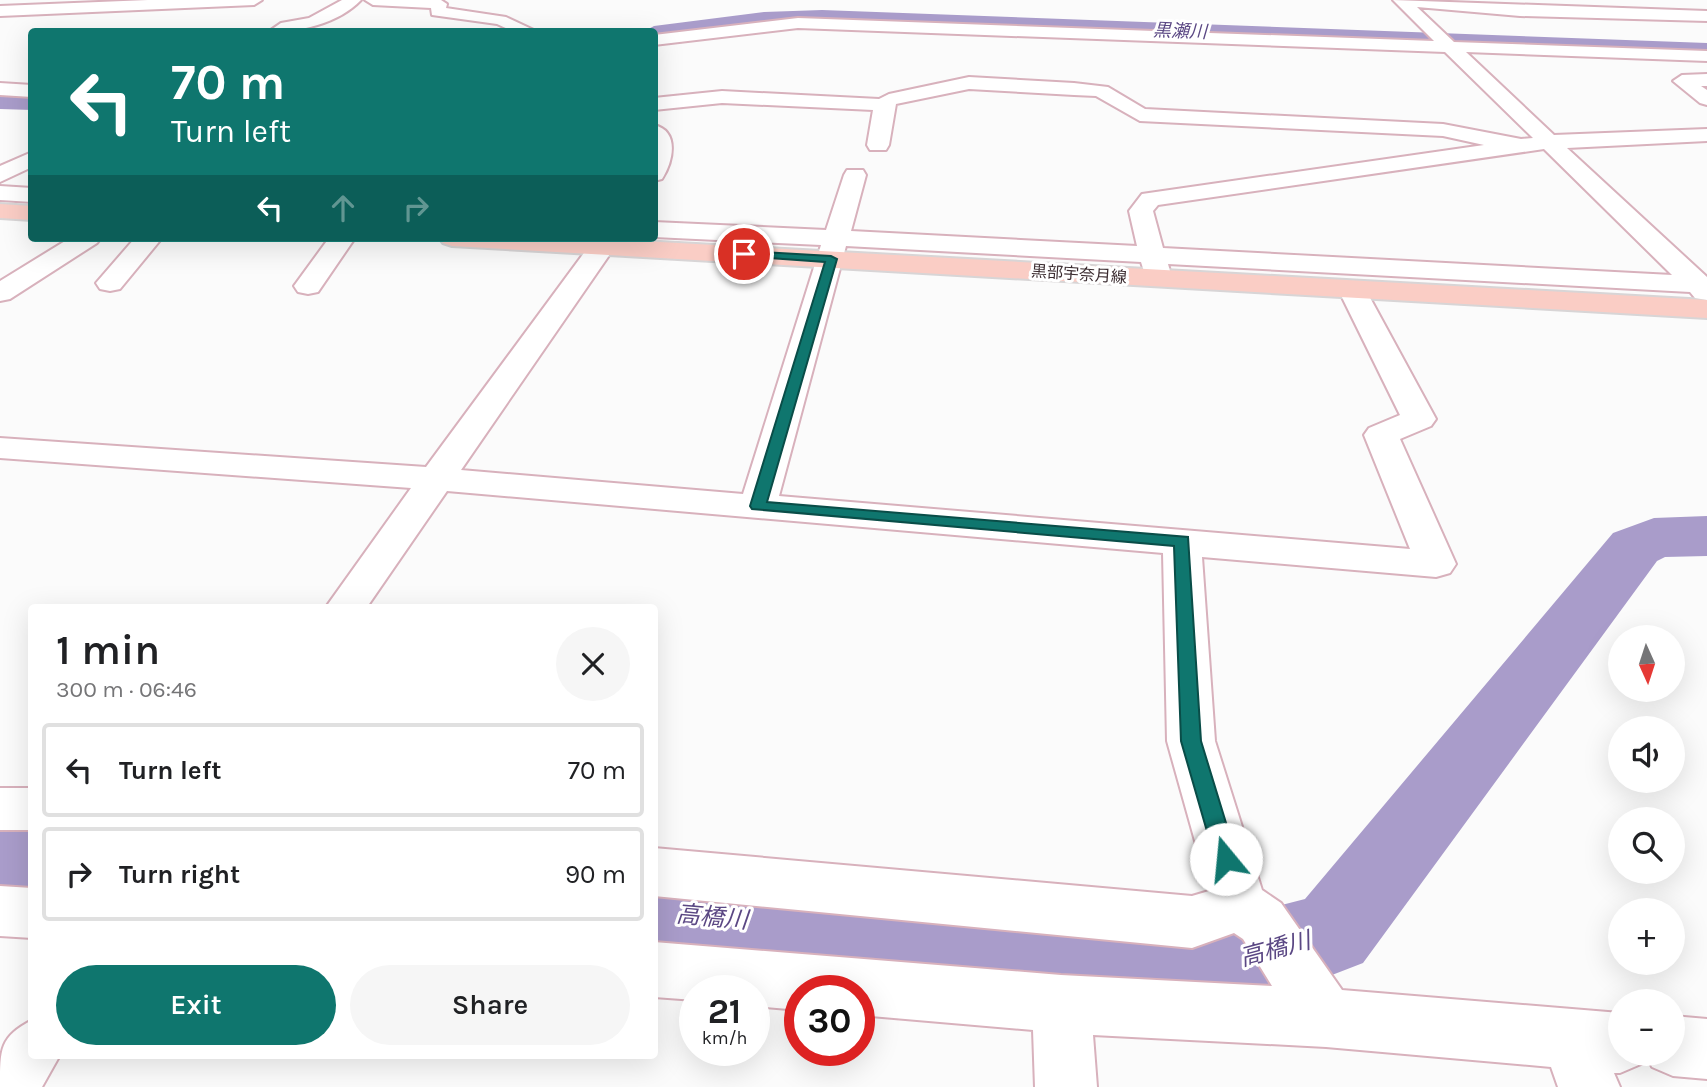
<!DOCTYPE html>
<html lang="en">
<head>
<meta charset="utf-8">
<style>
	:root { --surface:#fff; --page:#f6f6f6; --text:#202124; --muted:#757577; --line:#e0e0e0; --accent:#0f766e }
	body { margin:0; font-family:Karla,"Noto Sans JP",sans-serif; background:var(--page); color:var(--text); height:100vh; display:flex; flex-direction:column; font-size:26px; white-space:nowrap }
	* { box-sizing:border-box; margin:0 }
	p { font-size:23px; color:var(--muted) }
	.icon { flex:none; width:38px; height:38px; fill:none; stroke:currentColor; stroke-width:2; stroke-linecap:round; stroke-linejoin:round }
	.map { position:relative; flex:1; overflow:hidden }
	.drawer { position:absolute; left:28px; top:604px; width:630px; height:455px; display:flex; flex-direction:column; background:var(--surface); border-radius:7px; box-shadow:0 7px 28px #0002 }
	.drawer>* { flex:none }
	.guide { position:absolute; left:28px; top:28px; width:630px; height:214px; border-radius:7px; box-shadow:0 7px 28px #0002; background:#0f766e; color:#fff; overflow:hidden }
	.needle { width:46px; rotate:177deg }
	.tools { position:absolute; left:1608px; top:625px; display:grid; gap:14px }
	.tools a { display:grid; place-items:center; width:77px; height:77px; border-radius:50%; background:var(--surface); box-shadow:0 7px 28px #0002; font-size:35px }
	.speed { position:absolute; left:679px; top:975px; display:flex; gap:14px; font-size:35px; font-weight:700; text-align:center }
	.speed>* { display:grid; place-content:center; width:91px; height:91px; border-radius:50%; background:var(--surface); box-shadow:0 7px 28px #0002; line-height:1 }
	.speed small { font-size:18px; font-weight:400 }
	.speed .limit { border:10px solid #d22; background:#fff; color:#111 }
	.pin { position:absolute; display:grid; place-items:center; width:60px; height:60px; color:#fff; margin:-30px; border:4px solid #fff; border-radius:50%; box-shadow:0 2px 7px #0007 }
	.me { position:absolute; width:77px; margin:-38px; rotate:343deg; stroke-linejoin:round; filter:drop-shadow(0 0 5px #0008) }
	.turn { display:flex; align-items:center; gap:24px; height:147px; padding:0 28px; font-size:32px }
	.turn .icon { width:91px; height:91px; stroke-width:2.5 }
	.turn b { display:block; font-size:49px; line-height:60px }
	.lanes { display:flex; align-items:center; height:66px; padding:0 28px; background:#0003; justify-content:center; gap:35px; direction:ltr }
	.lanes .off { opacity:.35 }
	.round { display:grid; place-items:center; flex:none; width:74px; height:74px; border-radius:37px; background:var(--page) }
	.head { display:flex; align-items:center; justify-content:space-between; height:119px; padding:0 28px }
	h1 { font-size:42px; font-weight:600; line-height:52px }
	.button { display:flex; gap:14px; margin-top:auto; padding:14px 28px }
	.button a { flex:1; height:80px; border-radius:42px; background:var(--accent); color:#fff; font-size:28px; font-weight:600; line-height:80px; text-align:center }
	.button a+a { background:var(--page); color:var(--text) }
	ul { padding:0; list-style:none }
	li { display:flex; align-items:center; gap:21px; height:94px; margin:0 14px 10px; padding:0 14px; border:4px solid var(--line); border-radius:7px }
	li div { flex:1 }
	li b { display:block; font-size:26px }
	li em { font-style:normal }
	.map>svg:first-child { display:block }
</style>
</head>
<body>
<div class="map">
<svg width="1707" height="1087" viewBox="0 0 1707 1087">
	<rect width="100%" height="100%" fill="#fbfbfb"/>
	<g fill="none" stroke-linecap="round" stroke-linejoin="round">
		<!-- river -->
		<path fill="#a99cca" fill-rule="evenodd" d="M 822,10 L 1707,43 L 1707,59 L 822,26 L 764,28 L 654,42 L 654,32 L 643,32 L 654,26 L 764,12 Z
			M 0,91 L 32,92 L 32,110 L 0,109 Z
			M 1707,516 L 1707,556 L 1665,557 L 1657,561 L 1363,963 L 1332,975 L 1219,1009 L 967,980 L 654,952 L 654,872 L 967,896 L 1219,921 L 1305,899 L 1613,533 L 1654,518 Z
			M 0,822 L 32,825 L 32,899 L 0,896 Z"/>
		<!-- minor casing -->
		<g stroke="#d8b1bc" stroke-width="4">
			<path id="minor" d="M 148,0 L 262,0 L 254,5 L 0,16 L 0,6 Z
				M 342,0 L 361,0 C 338,24 299,32 268,32 L 281,23 L 309,18 Z
				M 365,0 L 441,0 L 447,4 L 446,8 L 506,17 L 538,32 L 514,32 L 497,24 L 432,15 L 431,8 L 373,5 Z
				M 1393,0 L 1707,11 L 1707,21 L 1520,16 L 1417,7 L 1454,42 L 1707,51 L 1707,61 L 1466,52 L 1554,135 L 1707,129 L 1707,141 L 1567,148 L 1707,277 L 1707,300 L 1695,298 L 1690,292 L 1168,264 L 1172,278 L 1168,284 L 1158,286 L 1148,284 L 1141,262 L 846,246 L 779,496 L 1410,549 L 1364,435 L 1369,428 L 1400,415 L 1338,289 L 1342,283 L 1352,281 L 1362,283 L 1436,419 L 1431,426 L 1400,439 L 1456,564 L 1450,573 L 1436,577 L 1202,557 L 1215,741 L 1262,890 L 1281,903 L 1342,990 L 1620,1013 L 1620,1054 L 1646,1054 L 1641,1064 L 1620,1073 L 1614,1073 L 1620,1087 L 1558,1087 L 1551,1067 L 1326,1047 L 1093,1035 L 1097,1087 L 1035,1087 L 1033,1030 L 859,1015 L 859,990 L 800,990 L 800,1010 L 754,1006 L 754,990 L 695,990 L 695,1000 L 654,997 L 654,942 L 1061,975 L 1272,986 L 1243,939 L 1234,933 L 1192,948 L 654,896 L 654,848 L 1192,896 L 1209,891 L 1167,741 L 1163,553 L 447,491 L 367,607 L 326,607 L 411,488 L 0,458 L 0,438 L 426,467 L 595,238 L 621,238 L 461,470 L 743,494 L 821,245 L 654,237 L 654,222 L 826,230 L 844,175 L 847,170 L 863,170 L 866,175 L 851,231 L 1137,246 L 1129,211 L 1142,194 L 1484,145 L 1443,136 L 1140,121 L 1096,96 L 1074,95 L 969,89 L 896,104 L 889,145 L 886,150 L 870,150 L 867,145 L 873,110 L 722,103 L 654,110 L 654,98 L 722,91 L 879,99 L 889,94 L 969,77 L 1074,83 L 1108,87 L 1145,109 L 1443,124 L 1521,139 L 1533,138 L 1445,52 L 798,28 L 654,45 L 654,35 L 798,18 L 1434,41 ZM 1544,149 L 1672,275 L 1163,248 L 1153,211 L 1158,205 Z
				M 1707,74 L 1707,86 L 1701,86 L 1707,90 L 1707,105 L 1700,103 L 1673,81 L 1682,75 Z
				M 0,83 L 32,85 L 32,97 L 0,95 Z
				M 654,125 C 680,131 673,162 662,179 L 654,181 Z
				M 32,152 L 32,167 L 0,182 L 0,166 Z
				M 0,186 L 32,188 L 32,202 L 0,200 Z
				M 70,238 L 101,238 L 97,243 L 10,299 L 0,301 L 0,281 Z
				M 135,238 L 162,238 L 120,289 L 110,291 L 100,289 L 96,283 Z
				M 329,238 L 355,238 L 318,292 L 308,294 L 298,292 L 294,286 Z
				M 0,788 L 32,788 L 32,830 L 0,830 Z
				M 0,886 L 32,888 L 32,938 L 0,936 Z
				M 1673,1016 L 1707,1019 L 1707,1079 L 1673,1076 L 1652,1067 L 1646,1054 L 1673,1054 Z
				M 32,1020 L 32,1055 L 60,1055 L 42,1087 L 0,1087 C 0,1048 0,1037 32,1020 Z"/>
		</g>
		<!-- major casing -->
		<g stroke="#d8d5d6" stroke-width="4">
			<path id="major" d="M 0,204 L 32,206 L 32,220 L 0,218 Z
				M 439,238 L 588,238 L 1707,300 L 1707,318 L 452,246 L 443,243 Z"/>
		</g>
		<!-- minor -->
		<use href="#minor" fill="#fff" fill-rule="evenodd"/>
		<!-- major -->
		<use href="#major" fill="#facdc5" fill-rule="evenodd"/>
	</g>
	<!-- route -->
	<path fill="#0f766e" stroke="#0a4d48" stroke-width="2" d="M 744,251 L 831,256 L 837,259 L 767,502 L 1188,537 L 1201,741 L 1237,859 L 1234,866 L 1226,869 L 1219,866 L 1215,859 L 1181,741 L 1174,546 L 752,509 L 750,506 L 825,262 L 740,256 L 740,252 Z"/>
	<g text-anchor="middle" dominant-baseline="central" stroke-width="6" stroke-linejoin="round" paint-order="stroke">
		<!-- far-street labels -->
		<g font-size="16" fill="#3b2c30" stroke="#fff">
			<text transform="translate(1079 274) rotate(4)">黒部宇奈月線</text>
		</g>
		<!-- far-water labels -->
		<g font-size="18" font-style="italic" fill="#5b4884" stroke="#fff">
			<text transform="translate(1180 31) rotate(2)">黒瀬川</text>
		</g>
		<!-- near-water labels -->
		<g font-size="24" font-style="italic" fill="#5b4884" stroke="#fff">
			<text transform="translate(712 917) rotate(5)">高橋川</text>
			<text transform="translate(1275 949) rotate(-15)">高橋川</text>
		</g>
	</g>
</svg>
<div class="tools">
<a><svg class="needle" viewBox="-14 -14 28 28"><path d="M0-13l5 13h-10z" fill="#e53935"/><path d="M0 13l5-13h-10z" fill="#757577"/></svg></a>
<a><svg class="icon" aria-label="sound" viewBox="0 0 24 24"><path d="M4 9h4l5-4v14l-5-4H4zM17 9q2 3 0 6"/></svg></a>
<a><svg class="icon" aria-label="search" viewBox="0 0 24 24"><circle cx="10" cy="10" r="6"/><path d="M15 15l6 6"/></svg></a>
<a>+</a>
<a>−</a>
</div>
<div class="speed"><div>21<small>km/h</small></div><div class="limit">30</div></div>
<div class="pin" style="left:744px;top:254px;background:#d93025"><svg class="icon" aria-label="arrive" viewBox="0 0 24 24"><path d="M6 21V4h12l-3 4 3 4H6"/></svg></div>
<svg class="me" style="left:1226px;top:859px" viewBox="-20 -20 40 40"><circle r="19" fill="#fff"/><path d="M0-13L10 11 0 6-10 11z" fill="#0f766e"/></svg>
<div class="guide">
<div class="turn"><svg class="icon" aria-label="left" viewBox="0 0 24 24"><path d="M17 20v-9H6M10 6l-5 5 5 5"/></svg><div><b>70 m</b>Turn left</div></div>
<div class="lanes"><svg class="icon" aria-label="left" viewBox="0 0 24 24"><path d="M17 20v-9H6M10 6l-5 5 5 5"/></svg><svg class="icon off" aria-label="ahead" viewBox="0 0 24 24"><path d="M12 20V5M6 11l6-6 6 6"/></svg><svg class="icon off" aria-label="right" viewBox="0 0 24 24"><path d="M7 20v-9h11M14 6l5 5-5 5"/></svg></div>
</div>
<section class="drawer">
<div class="head"><div><h1>1 min</h1><p>300 m · 06:46</p></div><a class="round"><svg class="icon" aria-label="close" viewBox="0 0 24 24"><path d="M6 6l12 12M18 6L6 18"/></svg></a></div>
<ul>
<li><svg class="icon" aria-label="left" viewBox="0 0 24 24"><path d="M17 20v-9H6M10 6l-5 5 5 5"/></svg><div><b>Turn left</b></div><em>70 m</em></li>
<li><svg class="icon" aria-label="right" viewBox="0 0 24 24"><path d="M7 20v-9h11M14 6l5 5-5 5"/></svg><div><b>Turn right</b></div><em>90 m</em></li>
</ul>
<div class="button"><a>Exit</a><a>Share</a></div>
</section>
</div>
</body>
</html>
